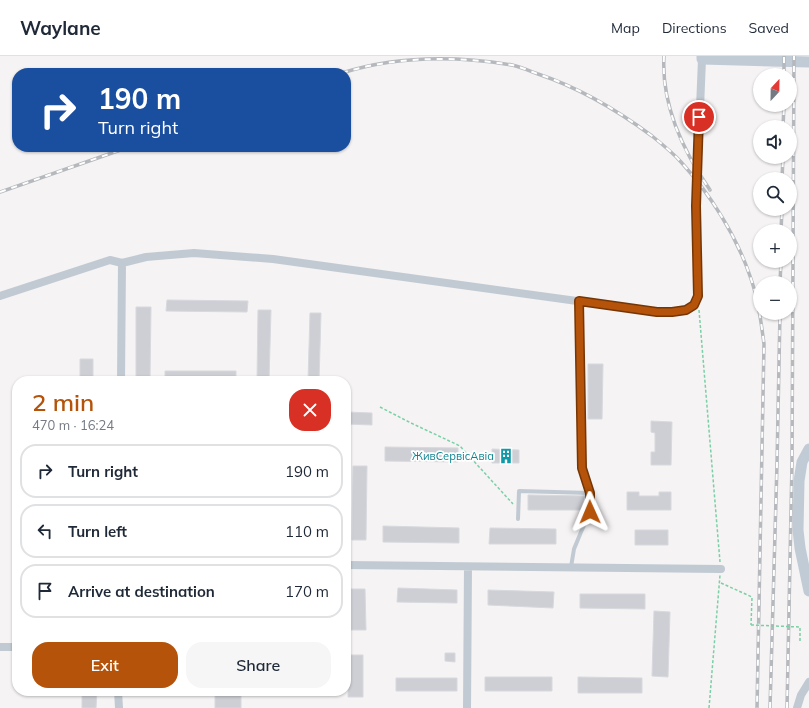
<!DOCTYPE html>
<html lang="en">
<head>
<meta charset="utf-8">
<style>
	:root { --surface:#fff; --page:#f6f6f7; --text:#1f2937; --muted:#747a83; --line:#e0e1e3; --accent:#b45309 }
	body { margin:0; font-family:Mulish,sans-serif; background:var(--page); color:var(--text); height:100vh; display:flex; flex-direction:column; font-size:15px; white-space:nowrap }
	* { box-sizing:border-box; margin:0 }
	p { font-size:13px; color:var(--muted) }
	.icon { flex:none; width:22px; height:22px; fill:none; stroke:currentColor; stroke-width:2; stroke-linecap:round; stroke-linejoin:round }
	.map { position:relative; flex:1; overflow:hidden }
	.details { position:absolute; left:12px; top:320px; width:339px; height:320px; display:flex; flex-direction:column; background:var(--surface); border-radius:16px; box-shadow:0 1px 3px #0004 }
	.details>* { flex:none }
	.top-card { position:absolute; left:12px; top:12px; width:339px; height:84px; border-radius:16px; box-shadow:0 1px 3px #0004; background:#1a4fa0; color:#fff; overflow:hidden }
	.needle { width:26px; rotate:22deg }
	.tools { position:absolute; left:753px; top:12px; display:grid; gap:8px }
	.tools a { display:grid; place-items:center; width:44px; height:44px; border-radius:50%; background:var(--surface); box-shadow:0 1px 3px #0004; font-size:20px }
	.pin { position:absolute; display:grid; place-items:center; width:34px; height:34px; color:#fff; margin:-17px; border:2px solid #fff; border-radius:50%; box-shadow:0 1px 4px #0007 }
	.me { position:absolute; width:44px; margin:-22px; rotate:359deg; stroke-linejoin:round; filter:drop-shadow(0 0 3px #0008) }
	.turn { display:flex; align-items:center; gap:14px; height:84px; padding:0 20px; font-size:18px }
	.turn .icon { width:52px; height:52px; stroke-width:2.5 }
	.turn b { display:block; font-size:28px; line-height:34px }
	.round { display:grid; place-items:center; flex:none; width:42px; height:42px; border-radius:16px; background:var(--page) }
	.head { display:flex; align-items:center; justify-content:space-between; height:68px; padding:0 20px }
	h1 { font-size:24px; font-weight:600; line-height:30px; color:var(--accent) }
	.cta { display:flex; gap:8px; margin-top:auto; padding:8px 20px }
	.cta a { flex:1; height:46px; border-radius:16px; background:var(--accent); color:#fff; font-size:16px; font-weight:600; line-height:46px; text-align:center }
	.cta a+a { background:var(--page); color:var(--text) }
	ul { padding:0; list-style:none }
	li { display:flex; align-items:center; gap:12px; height:54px; margin:0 8px 6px; padding:0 12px; border:2px solid var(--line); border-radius:16px }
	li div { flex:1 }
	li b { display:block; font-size:15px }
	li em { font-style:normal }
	header { display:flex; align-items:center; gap:24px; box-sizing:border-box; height:56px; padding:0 20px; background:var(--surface); border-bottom:1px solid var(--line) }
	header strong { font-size:19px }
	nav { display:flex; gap:22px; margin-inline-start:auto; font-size:14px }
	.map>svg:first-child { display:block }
</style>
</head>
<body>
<header>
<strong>Waylane</strong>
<nav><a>Map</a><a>Directions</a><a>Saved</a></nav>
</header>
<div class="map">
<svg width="809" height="652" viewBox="0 0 809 652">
	<rect width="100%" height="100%" fill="#f5f3f3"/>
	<!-- building -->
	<path fill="#cdcfd5" stroke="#d7d9de" d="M 167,244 L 248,245 L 247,256 L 166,255 Z
		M 136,251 L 151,251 L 150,322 L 136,322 Z
		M 258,254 L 271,254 L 269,325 L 257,325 Z
		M 310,257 L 321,257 L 319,325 L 308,325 Z
		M 80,303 L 93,303 L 93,325 L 80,325 Z
		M 588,308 L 603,308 L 602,363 L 588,363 Z
		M 165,315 L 236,315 L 236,325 L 165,325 Z
		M 346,356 L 372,357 L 372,369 L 346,368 Z
		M 651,365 L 672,366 L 671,409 L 651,409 L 651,396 L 655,396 L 655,377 L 651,376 Z
		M 385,391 L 458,392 L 458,406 L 385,405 Z
		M 492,393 L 519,394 L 519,407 L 492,407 Z
		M 353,410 L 367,410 L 366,484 L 352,484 Z
		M 627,436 L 639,436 L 639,440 L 659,440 L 659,436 L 671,436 L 671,454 L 627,454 Z
		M 528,439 L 586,440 L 586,454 L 528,454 Z
		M 383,470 L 459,472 L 459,487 L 383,486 Z
		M 490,472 L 556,473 L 556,488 L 489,488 Z
		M 635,474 L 668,474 L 668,489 L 635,489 Z
		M 398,532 L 457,534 L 457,547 L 397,546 Z
		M 351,533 L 365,533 L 366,574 L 351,574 Z
		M 488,534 L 554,536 L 553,552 L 488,549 Z
		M 580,538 L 645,538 L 645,553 L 580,552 Z
		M 654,555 L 670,556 L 668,621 L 652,620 Z
		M 445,597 L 455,597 L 455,606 L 445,605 Z
		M 349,599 L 363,599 L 363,641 L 348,641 Z
		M 485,621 L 552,621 L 552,635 L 485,635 Z
		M 578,621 L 642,622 L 642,637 L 578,637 Z
		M 396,622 L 457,622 L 457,635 L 396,635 Z
		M 82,635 L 97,635 L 96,652 L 82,652 Z
		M 215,635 L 241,635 L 241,652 L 215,652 Z"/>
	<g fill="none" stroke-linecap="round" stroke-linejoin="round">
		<!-- path -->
		<path stroke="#7ad0a6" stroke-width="1.5" stroke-dasharray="3 2" stroke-linecap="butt" d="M 699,254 L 720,506
			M 380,351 L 411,367 L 460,390 L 513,448
			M 721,527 L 752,541 L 751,569
			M 800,585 L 800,571
			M 709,652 L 720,519"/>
		<!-- lane -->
		<path stroke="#c1cad2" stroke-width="4" d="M 518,463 L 519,435 L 590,437
			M 571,511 L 574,493 L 581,476 L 590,456 L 590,437 L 582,412 L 579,245"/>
		<!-- street -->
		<path stroke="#c1cad2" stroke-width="8" d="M 0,240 L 110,204 L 122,207 L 146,201 L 194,197 L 273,203 L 657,256 C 667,256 687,258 694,249 C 696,247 697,243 698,240 L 696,150 L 702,3
			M 121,325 L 122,207
			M 346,509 L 721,513
			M 0,591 L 17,591
			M 118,635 L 119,652
			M 467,652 L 468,511
			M 797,652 L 801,639 L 809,626"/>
		<!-- secondary -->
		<path stroke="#c1cbd6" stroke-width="11" d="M 702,0 L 702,3 L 809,6
			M 809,393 L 802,406 L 799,425 L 798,474 L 800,492 L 809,535"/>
		<!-- rail casing -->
		<g stroke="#b5b8bd" stroke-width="3.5">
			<path id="rail" d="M 664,0 C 661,49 683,95 710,134
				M 342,17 C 396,0 457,0 512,9 C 521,11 530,15 538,18 C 580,32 617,54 652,80 C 662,88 673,97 681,106 C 710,138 736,179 750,220 C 758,242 761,265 764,288 L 757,652
				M 784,19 L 784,0
				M 783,71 L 784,49
				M 782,123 L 783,101
				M 0,136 L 129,91
				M 781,175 L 782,153
				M 780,227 L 781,205
				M 770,652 L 777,408 L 780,257
				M 787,652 L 792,407 L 794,0"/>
		</g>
		<!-- rail -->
		<use href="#rail" stroke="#fff" stroke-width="2" stroke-dasharray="6" stroke-linecap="butt"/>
		<!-- path-bridge -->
		<path stroke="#7ad0a6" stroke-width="1.5" stroke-dasharray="3 2" stroke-linecap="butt" d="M 751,569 L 800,571"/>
	</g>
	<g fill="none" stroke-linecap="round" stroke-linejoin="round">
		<!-- route casing -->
		<g stroke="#753606" stroke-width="10">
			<path id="route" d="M 590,456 L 590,437 L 582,412 L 579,245 L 657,256 L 672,256 L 686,254 L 694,249 L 698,240 L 696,150 L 699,61"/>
		</g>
		<!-- route -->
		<use href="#route" stroke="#b45309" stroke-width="7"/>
	</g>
	<!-- icons -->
	<defs>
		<g id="building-bare" transform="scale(1.2)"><path d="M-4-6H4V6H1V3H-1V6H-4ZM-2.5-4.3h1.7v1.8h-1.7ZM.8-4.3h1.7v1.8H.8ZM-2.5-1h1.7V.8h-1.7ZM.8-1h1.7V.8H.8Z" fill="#0f9aa8" stroke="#fff" stroke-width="2.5" paint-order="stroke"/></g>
	</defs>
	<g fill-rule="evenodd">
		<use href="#building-bare" x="506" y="400"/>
	</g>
	<g text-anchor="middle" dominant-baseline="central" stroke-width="3.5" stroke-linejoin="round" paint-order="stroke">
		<!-- culture labels -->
		<g font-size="11" fill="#0d838f" stroke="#fff" text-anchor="end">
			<text x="494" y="400">ЖивСервісАвіа</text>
		</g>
	</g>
</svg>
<div class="tools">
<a><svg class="needle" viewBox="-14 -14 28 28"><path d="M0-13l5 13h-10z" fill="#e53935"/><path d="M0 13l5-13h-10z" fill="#747a83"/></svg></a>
<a><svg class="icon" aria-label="sound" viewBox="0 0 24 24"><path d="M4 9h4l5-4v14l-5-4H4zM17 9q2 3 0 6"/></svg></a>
<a><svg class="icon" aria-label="search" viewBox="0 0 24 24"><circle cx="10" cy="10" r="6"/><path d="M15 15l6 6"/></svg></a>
<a>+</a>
<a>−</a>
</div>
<div class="pin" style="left:699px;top:61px;background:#d93025"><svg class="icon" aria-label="arrive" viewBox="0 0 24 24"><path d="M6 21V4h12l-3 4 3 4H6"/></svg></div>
<svg class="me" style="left:590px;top:456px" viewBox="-20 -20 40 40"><path d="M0-17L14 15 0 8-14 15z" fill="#b45309" stroke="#fff" stroke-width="4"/></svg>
<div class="top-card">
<div class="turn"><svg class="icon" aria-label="right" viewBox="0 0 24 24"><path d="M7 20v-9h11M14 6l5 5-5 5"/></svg><div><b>190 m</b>Turn right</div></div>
</div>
<section class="details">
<div class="head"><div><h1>2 min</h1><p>470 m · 16:24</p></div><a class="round" style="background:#d93025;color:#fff"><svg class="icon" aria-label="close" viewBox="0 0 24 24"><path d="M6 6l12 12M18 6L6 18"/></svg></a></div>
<ul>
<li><svg class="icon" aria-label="right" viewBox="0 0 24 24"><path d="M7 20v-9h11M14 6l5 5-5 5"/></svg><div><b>Turn right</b></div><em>190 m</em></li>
<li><svg class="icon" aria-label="left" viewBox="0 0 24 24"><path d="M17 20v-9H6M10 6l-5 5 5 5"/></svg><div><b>Turn left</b></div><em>110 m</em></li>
<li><svg class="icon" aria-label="arrive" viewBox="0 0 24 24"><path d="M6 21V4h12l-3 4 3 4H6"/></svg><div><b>Arrive at destination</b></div><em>170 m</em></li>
</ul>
<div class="cta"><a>Exit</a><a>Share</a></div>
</section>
</div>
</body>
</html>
